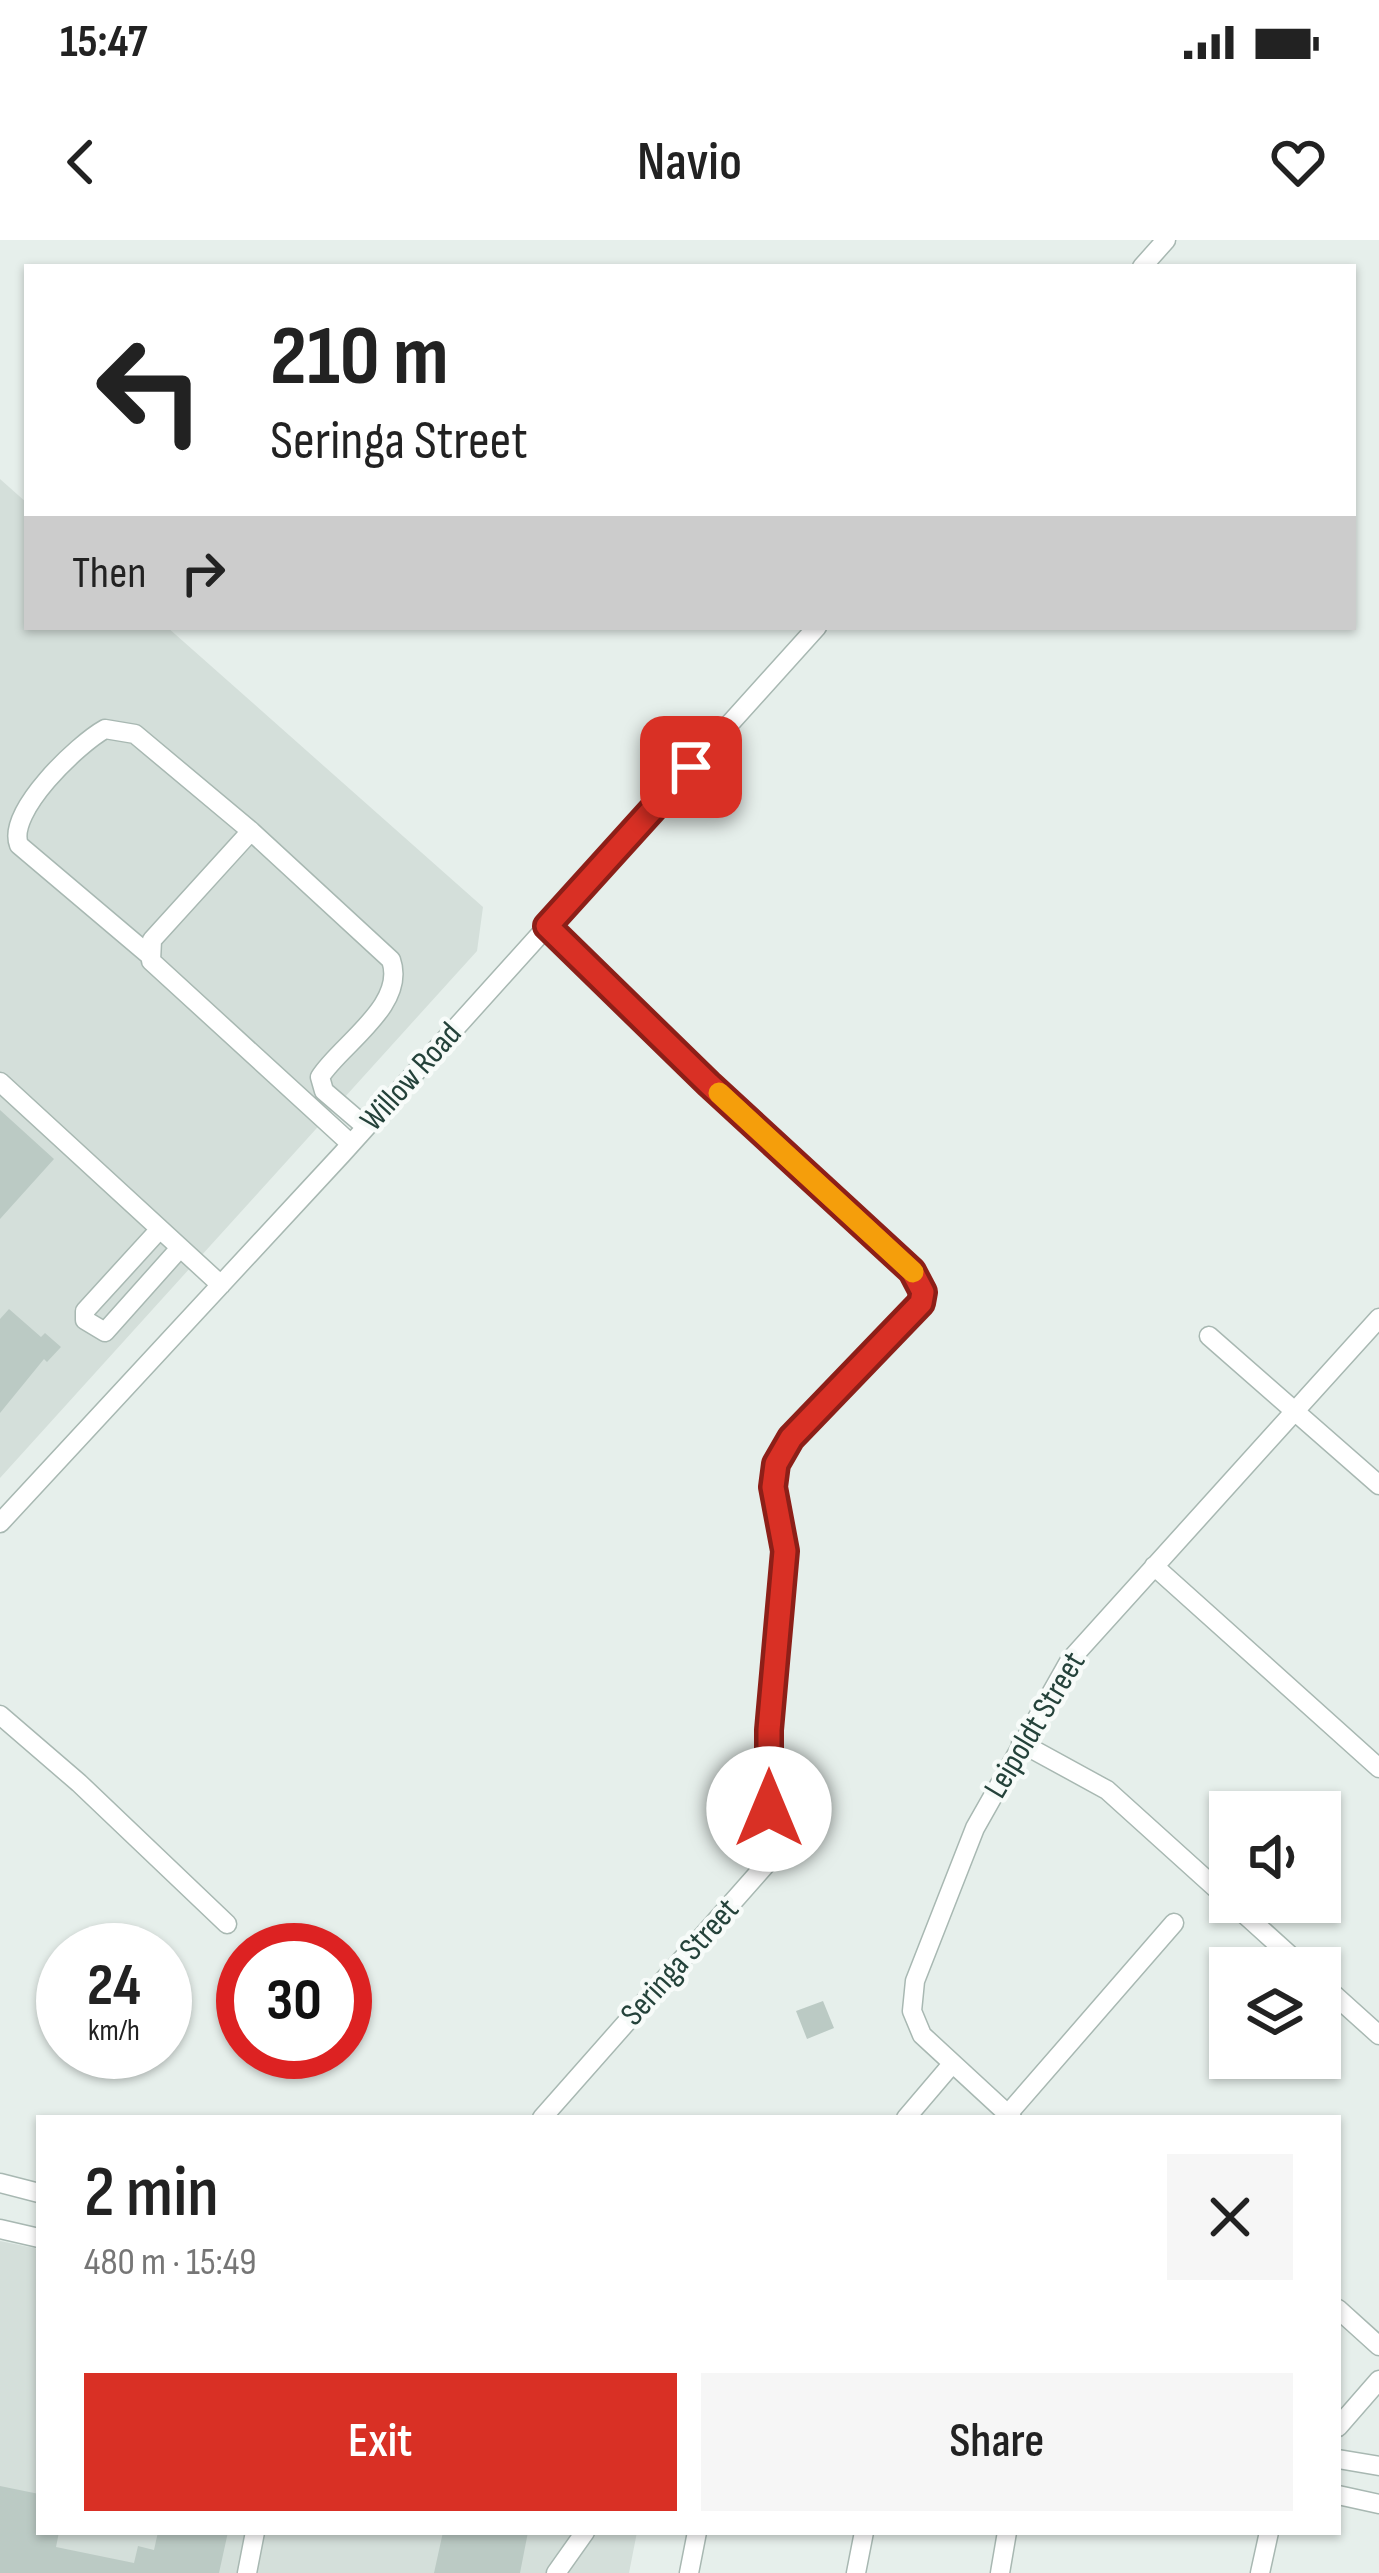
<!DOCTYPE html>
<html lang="en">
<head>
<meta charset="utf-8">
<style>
	:root { --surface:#fff; --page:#f6f6f6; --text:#222; --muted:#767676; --accent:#d93025 }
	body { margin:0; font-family:"Sofia Sans Condensed",sans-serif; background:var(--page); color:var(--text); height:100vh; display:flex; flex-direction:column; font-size:45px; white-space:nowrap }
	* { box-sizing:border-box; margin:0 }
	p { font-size:39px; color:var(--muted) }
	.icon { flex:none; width:66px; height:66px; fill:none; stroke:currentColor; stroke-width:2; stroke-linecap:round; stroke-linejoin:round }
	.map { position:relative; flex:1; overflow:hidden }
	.sheet { position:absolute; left:36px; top:1875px; width:1305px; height:420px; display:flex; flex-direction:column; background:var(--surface); border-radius:0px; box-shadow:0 3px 9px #0004 }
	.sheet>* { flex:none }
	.guide { position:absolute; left:24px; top:24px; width:1332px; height:366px; border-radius:0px; box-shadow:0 3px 9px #0004; background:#fff; color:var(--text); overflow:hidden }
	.fabs { position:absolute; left:1209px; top:1551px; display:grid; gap:24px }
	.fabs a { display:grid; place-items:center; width:132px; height:132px; border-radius:0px; background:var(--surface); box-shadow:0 3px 9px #0004; font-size:60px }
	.speed { position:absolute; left:36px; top:1683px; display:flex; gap:24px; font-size:60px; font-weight:700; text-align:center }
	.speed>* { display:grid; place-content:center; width:156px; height:156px; border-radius:50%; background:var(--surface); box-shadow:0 3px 9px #0004; line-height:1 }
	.speed small { font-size:30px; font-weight:400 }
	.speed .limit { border:18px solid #d22; background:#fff; color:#111 }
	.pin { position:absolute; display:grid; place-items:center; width:102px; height:102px; color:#fff; margin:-51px; border-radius:24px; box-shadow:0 6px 18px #0006 }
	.me { position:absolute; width:132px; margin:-66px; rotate:0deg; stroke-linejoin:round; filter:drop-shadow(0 0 9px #0008) }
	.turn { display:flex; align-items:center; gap:42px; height:252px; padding:0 48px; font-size:54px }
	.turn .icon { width:156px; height:156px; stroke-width:2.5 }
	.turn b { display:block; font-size:84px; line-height:102px }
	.then { display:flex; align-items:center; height:114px; padding:0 48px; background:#0003; gap:24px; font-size:45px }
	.round { display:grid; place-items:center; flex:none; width:126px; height:126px; border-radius:0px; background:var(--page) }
	.headline { display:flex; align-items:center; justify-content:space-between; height:204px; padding:0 48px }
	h1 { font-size:72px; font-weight:600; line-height:90px }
	.primary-button { display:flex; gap:24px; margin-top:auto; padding:24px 48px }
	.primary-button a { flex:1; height:138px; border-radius:0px; background:var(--accent); color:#fff; font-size:48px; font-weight:600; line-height:138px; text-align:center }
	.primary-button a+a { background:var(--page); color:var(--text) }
	.status { display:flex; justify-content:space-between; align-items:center; height:84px; padding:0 60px; background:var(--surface); direction:ltr }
	.status svg { height:33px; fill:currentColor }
	header { display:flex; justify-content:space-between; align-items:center; height:156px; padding:0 48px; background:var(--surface); font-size:54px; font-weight:600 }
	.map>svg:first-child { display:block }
</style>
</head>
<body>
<div class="status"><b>15:47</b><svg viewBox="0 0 49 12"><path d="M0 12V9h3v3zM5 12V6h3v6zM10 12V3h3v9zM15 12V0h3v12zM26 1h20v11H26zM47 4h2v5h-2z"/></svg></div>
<header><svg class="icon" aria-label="back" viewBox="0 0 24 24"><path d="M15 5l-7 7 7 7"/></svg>Navio<svg class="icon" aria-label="heart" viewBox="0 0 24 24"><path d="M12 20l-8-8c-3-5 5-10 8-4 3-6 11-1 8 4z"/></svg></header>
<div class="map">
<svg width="1379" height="2333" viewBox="0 0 1379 2333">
	<rect width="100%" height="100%" fill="#e6efeb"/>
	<!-- built -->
	<path fill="#d4dfda" d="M 0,239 L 27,263 L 27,387 L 167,387 L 483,667 L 477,711 L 0,1238 Z
		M 0,2001 L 39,2009 L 39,2292 L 637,2292 L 629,2333 L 0,2333 Z"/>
	<!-- building -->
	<path fill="#bbcac4" d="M 0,870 L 54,919 L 0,979 Z
		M 9,1069 L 41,1097 L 45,1093 L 61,1107 L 47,1122 L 44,1119 L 0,1173 L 0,1079 Z
		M 823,1761 L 834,1788 L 807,1799 L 796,1771 Z
		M 0,2246 L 39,2254 L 39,2292 L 59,2292 L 56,2307 L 134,2323 L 138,2306 L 154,2310 L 158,2292 L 228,2292 L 219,2333 L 0,2333 Z
		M 443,2292 L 528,2292 L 520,2333 L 434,2333 Z"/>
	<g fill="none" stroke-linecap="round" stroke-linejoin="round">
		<!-- minor casing -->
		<g stroke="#a8b8b2" stroke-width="21">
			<path id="minor" d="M 1142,27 L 1166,0
				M 251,591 L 152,700 L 151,721 L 351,904
				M 149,715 L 19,605 C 6,572 78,504 105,489 L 135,494 L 251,591 L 391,720 C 407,765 340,805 320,837 L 324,851 L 366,887
				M 0,842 L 221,1045
				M 159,990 L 85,1071 L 85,1080 L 105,1092 L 180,1008
				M 1209,1096 L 1379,1245
				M 0,1283 L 342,914 L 817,387
				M 1154,1326 L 1379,1528
				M 0,1475 L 79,1543 L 227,1684
				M 1021,1503 L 1107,1550 L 1230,1661
				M 1231,1662 L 1304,1728
				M 1320,1742 L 1379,1795
				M 1008,1874 L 1174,1683
				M 542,1878 L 768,1622 L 769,1490 L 785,1311 L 774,1247 L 776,1224 L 791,1198 L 924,1056 L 912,1031 L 709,844 L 547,686
				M 906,1878 L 952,1824
				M 1012,1878 L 922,1795 L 912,1771 L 915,1741 L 975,1588 L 1070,1420 L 1379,1078
				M 0,1943 L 39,1953
				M 0,1989 L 39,1998
				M 1338,2069 L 1379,2106
				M 1338,2187 L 1379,2140
				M 1338,2219 L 1379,2226
				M 1338,2255 L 1379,2264
				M 247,2333 L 255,2292
				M 556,2333 L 585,2292
				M 689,2333 L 697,2292
				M 856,2333 L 864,2292
				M 1000,2333 L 1007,2292
				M 1260,2333 L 1269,2292"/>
		</g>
		<!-- minor -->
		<use href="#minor" stroke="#fff" stroke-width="18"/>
	</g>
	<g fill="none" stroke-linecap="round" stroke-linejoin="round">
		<!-- route casing -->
		<g stroke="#8d1f18" stroke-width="30">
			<path id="route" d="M 691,527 L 547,686 L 709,844 L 912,1031 L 923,1052 L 921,1063 L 791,1198 L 776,1224 L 773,1247 L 785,1311 L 769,1490 L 769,1569"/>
		</g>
		<!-- route -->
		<use href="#route" stroke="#d93025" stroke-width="21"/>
		<!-- slow -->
		<path stroke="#f59e0b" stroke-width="21" d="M 719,853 L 913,1032"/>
	</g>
	<g text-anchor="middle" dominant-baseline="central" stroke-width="9" stroke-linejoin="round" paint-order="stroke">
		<!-- street labels -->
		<g font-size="33" fill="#24423a" stroke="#f7fbf9">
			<text transform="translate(411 837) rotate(-48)">Willow Road</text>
			<text transform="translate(1035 1485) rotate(-59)">Leipoldt Street</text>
			<text transform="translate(680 1722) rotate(-48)">Seringa Street</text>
		</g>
	</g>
</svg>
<div class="fabs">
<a><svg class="icon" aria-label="sound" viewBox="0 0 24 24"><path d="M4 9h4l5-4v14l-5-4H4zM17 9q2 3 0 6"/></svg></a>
<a><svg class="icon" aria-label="layers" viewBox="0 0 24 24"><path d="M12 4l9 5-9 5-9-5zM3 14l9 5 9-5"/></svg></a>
</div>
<div class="speed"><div>24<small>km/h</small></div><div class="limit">30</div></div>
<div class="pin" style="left:691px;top:527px;background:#d93025"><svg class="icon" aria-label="arrive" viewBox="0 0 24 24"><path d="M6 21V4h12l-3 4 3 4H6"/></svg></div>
<svg class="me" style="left:769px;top:1569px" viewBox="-20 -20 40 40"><circle r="19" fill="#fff"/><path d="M0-13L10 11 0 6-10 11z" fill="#d93025"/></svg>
<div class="guide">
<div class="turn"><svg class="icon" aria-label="left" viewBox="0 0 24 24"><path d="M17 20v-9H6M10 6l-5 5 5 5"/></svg><div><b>210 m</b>Seringa Street</div></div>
<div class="then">Then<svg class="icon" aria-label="right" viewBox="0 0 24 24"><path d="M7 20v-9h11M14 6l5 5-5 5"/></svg></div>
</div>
<section class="sheet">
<div class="headline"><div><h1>2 min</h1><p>480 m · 15:49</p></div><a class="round"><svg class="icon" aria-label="close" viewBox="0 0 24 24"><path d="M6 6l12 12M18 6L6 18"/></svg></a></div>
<div class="primary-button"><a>Exit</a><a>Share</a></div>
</section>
</div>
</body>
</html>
